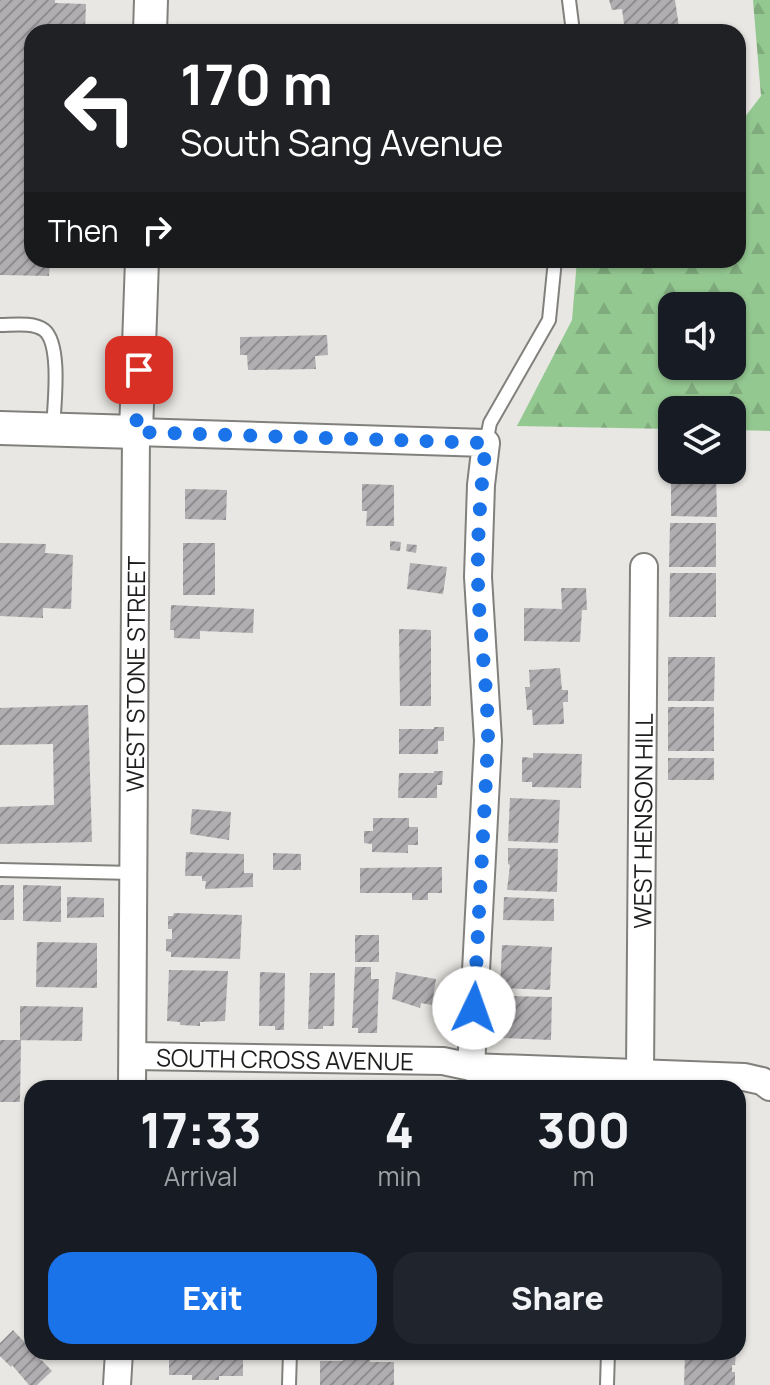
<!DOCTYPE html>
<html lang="en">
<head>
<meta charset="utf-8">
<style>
	:root { --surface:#171b24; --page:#20242c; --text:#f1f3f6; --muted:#9ea1a6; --accent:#1a73e8 }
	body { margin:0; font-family:Manrope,sans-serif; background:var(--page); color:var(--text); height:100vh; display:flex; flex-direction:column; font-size:30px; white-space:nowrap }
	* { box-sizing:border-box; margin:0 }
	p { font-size:26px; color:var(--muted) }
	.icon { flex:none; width:44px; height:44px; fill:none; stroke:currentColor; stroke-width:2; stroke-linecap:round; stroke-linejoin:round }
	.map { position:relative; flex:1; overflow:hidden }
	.side { position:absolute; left:24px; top:1080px; width:722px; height:280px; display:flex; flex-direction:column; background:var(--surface); border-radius:24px; box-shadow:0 2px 6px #0004 }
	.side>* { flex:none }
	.top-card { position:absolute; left:24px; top:24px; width:722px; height:244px; border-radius:24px; box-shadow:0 2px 6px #0004; background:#202124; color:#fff; overflow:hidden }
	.tools { position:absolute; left:658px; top:292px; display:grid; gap:16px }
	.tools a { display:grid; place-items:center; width:88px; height:88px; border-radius:16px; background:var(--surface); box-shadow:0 2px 6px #0004; font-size:40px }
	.pin { position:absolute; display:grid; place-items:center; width:68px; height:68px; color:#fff; margin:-34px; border-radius:16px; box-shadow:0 4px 12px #0006 }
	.me { position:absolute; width:88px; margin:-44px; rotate:3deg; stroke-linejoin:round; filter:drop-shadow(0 0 6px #0008) }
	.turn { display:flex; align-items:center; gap:28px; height:168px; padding:0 24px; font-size:36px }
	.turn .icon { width:104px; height:104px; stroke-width:2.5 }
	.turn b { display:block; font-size:56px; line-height:68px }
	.then { display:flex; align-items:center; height:76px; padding:0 24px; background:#0003; gap:16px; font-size:30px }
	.eta { display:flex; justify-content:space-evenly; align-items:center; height:136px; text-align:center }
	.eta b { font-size:48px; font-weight:800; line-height:56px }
	.action { display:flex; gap:16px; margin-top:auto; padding:16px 24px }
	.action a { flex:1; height:92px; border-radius:24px; background:var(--accent); color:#fff; font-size:32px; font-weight:800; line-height:92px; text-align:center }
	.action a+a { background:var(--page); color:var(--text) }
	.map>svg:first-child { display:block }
</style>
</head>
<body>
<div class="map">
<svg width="770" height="1385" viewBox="0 0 770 1385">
	<defs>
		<pattern id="forest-firs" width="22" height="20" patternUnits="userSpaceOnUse" patternTransform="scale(2)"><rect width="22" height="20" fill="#94c891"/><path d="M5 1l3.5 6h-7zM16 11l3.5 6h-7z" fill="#7fab7d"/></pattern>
		<pattern id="building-hatch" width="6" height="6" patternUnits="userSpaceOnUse" patternTransform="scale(2)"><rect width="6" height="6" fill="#b1aeb1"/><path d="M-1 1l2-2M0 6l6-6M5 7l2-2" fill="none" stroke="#8f8d8f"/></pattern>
	</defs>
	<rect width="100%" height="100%" fill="#e9e7e3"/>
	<!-- forest -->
	<path fill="url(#forest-firs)" fill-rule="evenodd" d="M 753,0 L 770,0 L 770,431 L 732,430 L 732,410 L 672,410 L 672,429 L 517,426 L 572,320 L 577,260 L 738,260 L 738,126 L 761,96 ZM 672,306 L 732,306 L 732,366 L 672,366 Z"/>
	<!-- building -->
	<path fill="url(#building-hatch)" d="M 0,0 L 55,0 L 55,3 L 86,4 L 85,32 L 32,32 L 32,260 L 50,260 L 49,276 L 0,275 Z
		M 609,0 L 675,0 L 679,27 L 646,32 L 625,32 L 622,9 L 612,10 Z
		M 327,335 L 328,355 L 315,356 L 316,369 L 248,370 L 247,355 L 240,355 L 240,337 Z
		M 671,473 L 716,473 L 717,517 L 671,516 Z
		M 362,484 L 394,485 L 394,526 L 366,526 L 367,511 L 362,511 Z
		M 185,489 L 227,490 L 226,520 L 185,519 Z
		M 670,523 L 716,523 L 716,567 L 669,567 Z
		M 390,541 L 401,542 L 400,551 L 390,550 Z
		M 0,543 L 46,544 L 45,553 L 73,555 L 71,609 L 43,608 L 43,618 L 0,616 Z
		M 183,543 L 215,543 L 215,595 L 183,595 Z
		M 407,544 L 417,545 L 416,553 L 406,551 Z
		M 410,563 L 447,567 L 443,594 L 407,589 Z
		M 670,573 L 716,573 L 716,617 L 669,617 Z
		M 561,588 L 586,588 L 587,610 L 582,610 L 580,642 L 524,641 L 524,608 L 562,609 Z
		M 171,605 L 254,609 L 253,633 L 200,631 L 200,639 L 174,638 L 174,630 L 170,630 Z
		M 399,629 L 431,630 L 431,706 L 400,706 Z
		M 668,657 L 715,657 L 714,701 L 668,701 Z
		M 560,668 L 562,690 L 568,690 L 568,702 L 563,702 L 564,724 L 533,725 L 532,710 L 527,710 L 525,687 L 530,687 L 529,670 Z
		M 88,705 L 92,842 L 0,844 L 0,807 L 54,805 L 53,744 L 0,745 L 0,708 Z
		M 668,707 L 714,707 L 714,751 L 668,751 Z
		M 434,727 L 444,727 L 444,741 L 438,741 L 438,754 L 399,754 L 399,729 L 434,729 Z
		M 533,753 L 582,754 L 581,788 L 532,787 L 532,782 L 522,782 L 522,757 L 533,758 Z
		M 668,758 L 714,758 L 714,780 L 668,780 Z
		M 434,771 L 443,771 L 442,785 L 437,785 L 437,798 L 398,798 L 399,773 L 434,773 Z
		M 510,798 L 560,800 L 558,843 L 508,841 Z
		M 192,809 L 231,812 L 229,840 L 190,834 Z
		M 373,818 L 409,818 L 409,827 L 418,827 L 418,845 L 408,845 L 408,853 L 372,852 L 372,844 L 364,843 L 364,831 L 373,831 Z
		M 508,848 L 558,849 L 557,892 L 507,890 L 510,865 L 508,864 Z
		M 186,852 L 244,854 L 244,873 L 253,873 L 253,887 L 205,889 L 206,881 L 202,881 L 202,876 L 185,876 Z
		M 273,853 L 301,854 L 301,870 L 273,870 Z
		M 442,867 L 442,893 L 428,893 L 428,900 L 412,900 L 412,893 L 360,893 L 360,868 Z
		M 0,885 L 14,885 L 14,920 L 0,920 Z
		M 23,885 L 61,886 L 61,922 L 23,921 Z
		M 67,897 L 104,898 L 104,917 L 67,918 Z
		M 504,897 L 554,899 L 554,921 L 503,920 Z
		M 174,913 L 242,915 L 240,959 L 171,957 L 171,952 L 166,951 L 166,939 L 172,939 L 172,929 L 168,929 L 168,916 L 173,916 Z
		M 355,935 L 379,935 L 379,962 L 355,962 Z
		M 37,942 L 97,943 L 97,988 L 36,987 Z
		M 502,945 L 552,947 L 550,990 L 500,988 Z
		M 355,967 L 371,967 L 371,979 L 379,979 L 377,1033 L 358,1033 L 358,1028 L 352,1028 Z
		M 169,970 L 228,971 L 225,1021 L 200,1022 L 200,1026 L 180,1025 L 180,1022 L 167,1021 Z
		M 260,972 L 285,973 L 284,1030 L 275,1030 L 275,1026 L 259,1026 Z
		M 396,972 L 436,979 L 432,1005 L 421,1003 L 420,1008 L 392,999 Z
		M 310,973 L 335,973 L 334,1026 L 323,1026 L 323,1029 L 308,1029 Z
		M 503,996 L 552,997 L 551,1040 L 502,1038 Z
		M 20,1006 L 83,1007 L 82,1041 L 20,1040 Z
		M 0,1040 L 21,1040 L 20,1102 L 0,1102 Z
		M 738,1109 L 744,1109 L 744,1130 L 738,1130 Z
		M 738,1136 L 744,1137 L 743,1156 L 738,1156 Z
		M 30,1207 L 32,1207 L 32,1254 L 28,1254 Z
		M 13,1330 L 52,1371 L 37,1385 L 29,1385 L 12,1365 L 11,1367 L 0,1356 L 0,1343 Z
		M 169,1352 L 243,1352 L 243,1376 L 219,1376 L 219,1380 L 192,1380 L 192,1375 L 169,1375 Z
		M 685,1352 L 736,1352 L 735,1365 L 732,1365 L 732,1372 L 735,1372 L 735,1385 L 684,1385 Z
		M 344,1356 L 370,1357 L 370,1362 L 394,1362 L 394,1385 L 320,1385 L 320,1361 L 343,1361 Z"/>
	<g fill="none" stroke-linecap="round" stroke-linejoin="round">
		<!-- service casing -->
		<g stroke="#82807d" stroke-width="16">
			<path id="service" d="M 569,0 L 573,32
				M 0,325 C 13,325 33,322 44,330 C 62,344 54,407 53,429
				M 486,443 L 490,423 L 549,320 L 555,260
				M 0,870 L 134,873
				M 289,1385 L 290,1352
				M 607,1385 L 608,1352"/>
		</g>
		<!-- minor casing -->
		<g stroke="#82807d" stroke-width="30">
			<g id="minor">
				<path id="s1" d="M 133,1056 L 443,1061 L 471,1067 L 744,1077 L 762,1081 L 770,1087"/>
				<path id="s2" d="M 640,1073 L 644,567"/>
				<path id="s3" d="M 132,1088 L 136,432 L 486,443 L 481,485 L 478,577 L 488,741 L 471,1067"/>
				<path d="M 117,1385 L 119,1352"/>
			</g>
		</g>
		<!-- tertiary casing -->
		<g stroke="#82807d" stroke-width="36">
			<path id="tertiary" d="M 150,32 L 151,0
				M 0,428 L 136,432 L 142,260"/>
		</g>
		<!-- service -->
		<use href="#service" stroke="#fff" stroke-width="12"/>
		<!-- minor -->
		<use href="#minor" stroke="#fff" stroke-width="26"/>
		<!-- tertiary -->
		<use href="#tertiary" stroke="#fff" stroke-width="32"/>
	</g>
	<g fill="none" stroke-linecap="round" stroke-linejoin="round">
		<!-- route -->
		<path stroke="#1a73e8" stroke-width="14" stroke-dasharray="0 25.2" d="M 139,370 L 136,432 L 486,443 C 481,488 477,534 478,580 C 479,634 488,687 488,741 L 474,1008"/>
	</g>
	<g text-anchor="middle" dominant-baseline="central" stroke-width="6" stroke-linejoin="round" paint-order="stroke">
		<!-- street labels -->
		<g font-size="24" fill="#1f1e1d" stroke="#e9e7e3">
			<text stroke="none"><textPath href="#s3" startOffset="414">WEST STONE STREET</textPath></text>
			<text stroke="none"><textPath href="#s2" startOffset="252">WEST HENSON HILL</textPath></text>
			<text stroke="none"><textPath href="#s1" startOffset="152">SOUTH CROSS AVENUE</textPath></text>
		</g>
	</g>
</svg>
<div class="tools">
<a><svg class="icon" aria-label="sound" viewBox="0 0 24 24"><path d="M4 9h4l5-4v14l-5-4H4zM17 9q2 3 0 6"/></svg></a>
<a><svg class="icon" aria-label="layers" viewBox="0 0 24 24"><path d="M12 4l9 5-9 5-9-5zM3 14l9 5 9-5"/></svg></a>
</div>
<div class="pin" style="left:139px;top:370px;background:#d93025"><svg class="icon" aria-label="arrive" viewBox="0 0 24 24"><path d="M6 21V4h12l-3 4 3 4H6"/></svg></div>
<svg class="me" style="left:474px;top:1008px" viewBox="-20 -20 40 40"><circle r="19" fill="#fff"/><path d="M0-13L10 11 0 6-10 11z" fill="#1a73e8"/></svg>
<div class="top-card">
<div class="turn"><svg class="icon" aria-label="left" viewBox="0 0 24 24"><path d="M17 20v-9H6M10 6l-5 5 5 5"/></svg><div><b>170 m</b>South Sang Avenue</div></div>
<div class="then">Then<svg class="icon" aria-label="right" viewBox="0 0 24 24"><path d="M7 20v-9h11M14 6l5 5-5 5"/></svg></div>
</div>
<section class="side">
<div class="eta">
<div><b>17:33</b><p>Arrival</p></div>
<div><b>4</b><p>min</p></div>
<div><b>300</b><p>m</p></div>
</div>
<div class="action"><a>Exit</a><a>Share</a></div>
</section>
</div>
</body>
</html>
